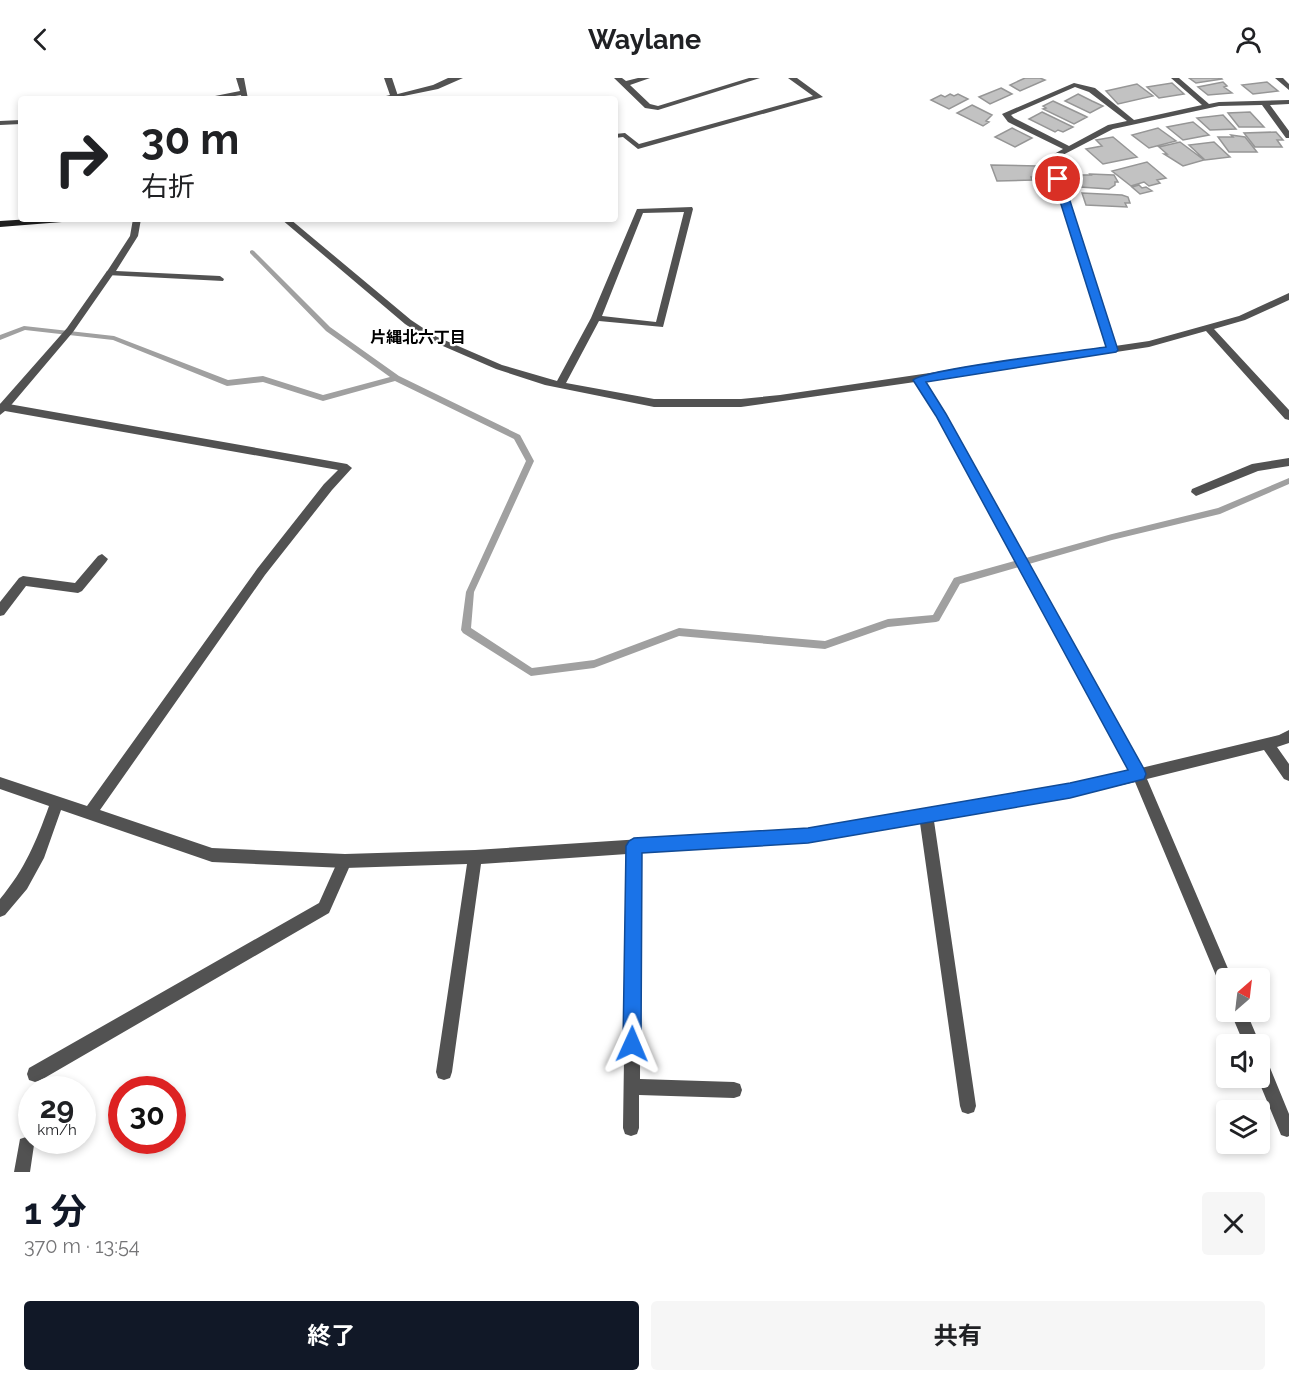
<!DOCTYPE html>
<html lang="ja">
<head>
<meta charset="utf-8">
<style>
	:root { --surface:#fff; --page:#f6f6f6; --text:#202124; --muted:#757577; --accent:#111827 }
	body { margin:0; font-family:Raleway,"Noto Sans JP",sans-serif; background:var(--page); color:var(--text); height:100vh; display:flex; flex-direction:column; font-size:22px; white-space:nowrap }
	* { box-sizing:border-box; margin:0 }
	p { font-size:20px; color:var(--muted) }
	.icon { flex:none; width:33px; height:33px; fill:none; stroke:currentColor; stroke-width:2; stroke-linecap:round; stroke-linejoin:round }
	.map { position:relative; height:1094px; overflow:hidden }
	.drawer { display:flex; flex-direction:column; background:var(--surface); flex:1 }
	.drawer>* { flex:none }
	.hud { position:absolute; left:18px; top:18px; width:600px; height:126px; border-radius:6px; box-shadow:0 3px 9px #0003; background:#fff; color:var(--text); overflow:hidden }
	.needle { width:39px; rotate:28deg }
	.controls { position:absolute; left:1216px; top:890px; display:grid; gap:12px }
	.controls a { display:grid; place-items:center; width:54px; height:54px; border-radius:6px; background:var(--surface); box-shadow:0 3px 9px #0003; font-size:30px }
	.speed { position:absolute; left:18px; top:998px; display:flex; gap:12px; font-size:30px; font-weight:700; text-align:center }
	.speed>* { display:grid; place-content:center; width:78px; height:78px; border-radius:50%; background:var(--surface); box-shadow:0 3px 9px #0003; line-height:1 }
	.speed small { font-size:15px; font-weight:400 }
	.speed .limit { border:9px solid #d22; background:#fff; color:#111 }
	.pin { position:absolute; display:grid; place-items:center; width:51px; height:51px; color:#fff; margin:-26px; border:3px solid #fff; border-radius:50%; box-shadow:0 2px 6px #0007 }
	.me { position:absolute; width:66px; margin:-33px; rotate:1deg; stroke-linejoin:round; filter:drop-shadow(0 0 4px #0008) }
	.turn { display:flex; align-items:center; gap:21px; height:126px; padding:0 24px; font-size:27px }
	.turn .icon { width:78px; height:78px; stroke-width:2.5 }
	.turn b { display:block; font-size:42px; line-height:51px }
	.round { display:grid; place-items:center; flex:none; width:63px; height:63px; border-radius:6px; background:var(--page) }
	.headline { display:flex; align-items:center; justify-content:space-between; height:102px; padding:0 24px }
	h1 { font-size:36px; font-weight:700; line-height:45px; color:var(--accent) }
	.primary-button { display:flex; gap:12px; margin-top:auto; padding:12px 24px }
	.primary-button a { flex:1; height:69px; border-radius:6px; background:var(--accent); color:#fff; font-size:24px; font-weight:700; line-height:69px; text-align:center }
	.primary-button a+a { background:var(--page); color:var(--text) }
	header { display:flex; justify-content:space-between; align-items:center; height:78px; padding:0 24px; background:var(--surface); font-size:27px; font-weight:700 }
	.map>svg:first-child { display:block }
</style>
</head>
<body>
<header><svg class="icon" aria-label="back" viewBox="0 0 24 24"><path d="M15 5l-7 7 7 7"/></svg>Waylane<svg class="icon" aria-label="person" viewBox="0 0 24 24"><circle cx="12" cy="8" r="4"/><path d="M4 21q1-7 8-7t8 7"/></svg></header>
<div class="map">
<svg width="1289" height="1094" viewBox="0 0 1289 1094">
	<rect width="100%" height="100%" fill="#fff"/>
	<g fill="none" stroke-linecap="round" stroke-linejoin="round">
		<!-- stream -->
		<path fill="#a0a0a0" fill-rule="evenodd" d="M 252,172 L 254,173 L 330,249 L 399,298 L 520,357 L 534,383 L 474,514 L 471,550 L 532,590 L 594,582 L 679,550 L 825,563 L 888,541 L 933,537 L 954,500 L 957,499 L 1112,456 L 1218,430 L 1289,400 L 1289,406 L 1220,436 L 1112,462 L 960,506 L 939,543 L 936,544 L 888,549 L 825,571 L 679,558 L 594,590 L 531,598 L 463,555 L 461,552 L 466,514 L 526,383 L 514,361 L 395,303 L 323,323 L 263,304 L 227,308 L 113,262 L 25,252 L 0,262 L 0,257 L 24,248 L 114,258 L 228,302 L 263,298 L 323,317 L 390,299 L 326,253 L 250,175 L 250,173 Z"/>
	</g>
	<!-- building -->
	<path fill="#c2c2c2" stroke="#969696" stroke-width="1.5" d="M 1025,0 L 1040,0 L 1045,2 L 1020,13 L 1010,7 Z
		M 1189,0 L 1221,0 L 1222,1 L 1196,5 Z
		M 1223,4 L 1227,8 L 1224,9 L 1232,15 L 1208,17 L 1198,9 Z
		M 1267,4 L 1278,13 L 1253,16 L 1242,7 Z
		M 1172,5 L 1184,16 L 1159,20 L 1147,9 Z
		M 1137,6 L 1153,18 L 1118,26 L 1106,13 Z
		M 1001,10 L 1012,16 L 990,26 L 979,19 Z
		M 950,16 L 954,18 L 958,16 L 968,21 L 949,31 L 931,22 L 941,17 L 945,19 Z
		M 1078,16 L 1092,23 L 1103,28 L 1090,35 L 1065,23 Z
		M 1053,23 L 1085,38 L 1087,39 L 1074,46 L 1043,31 L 1046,30 L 1043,28 Z
		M 972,27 L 992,37 L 986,43 L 989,44 L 983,48 L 957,35 Z
		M 1042,34 L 1073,49 L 1063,54 L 1058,52 L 1055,54 L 1029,41 Z
		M 1250,34 L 1264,49 L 1239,49 L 1228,35 Z
		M 1223,37 L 1236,51 L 1210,52 L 1197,40 Z
		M 1193,44 L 1209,57 L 1183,62 L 1167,49 Z
		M 1012,50 L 1032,60 L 1015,69 L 995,59 Z
		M 1158,50 L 1176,63 L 1149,70 L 1132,57 Z
		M 1276,54 L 1283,62 L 1277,62 L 1282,69 L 1255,69 L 1244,55 Z
		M 1231,57 L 1245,59 L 1257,74 L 1229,74 L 1218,59 L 1233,59 Z
		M 1113,59 L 1137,79 L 1103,86 L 1086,71 L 1102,68 L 1096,62 Z
		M 1180,64 L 1204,82 L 1183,88 L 1164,76 L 1167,76 L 1159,69 Z
		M 1214,64 L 1230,79 L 1205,82 L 1189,67 Z
		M 1147,84 L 1166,100 L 1157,102 L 1160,105 L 1149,108 L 1144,104 L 1131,108 L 1112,93 Z
		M 991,87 L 1038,88 L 1043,99 L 1031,99 L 1032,102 L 997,103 Z
		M 1090,96 L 1114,97 L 1118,104 L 1115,104 L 1115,107 L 1109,111 L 1080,109 L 1076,97 L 1091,97 Z
		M 1139,107 L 1142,110 L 1146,109 L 1152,113 L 1140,116 L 1132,109 Z
		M 1082,115 L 1122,117 L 1128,119 L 1130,125 L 1125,125 L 1127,129 L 1086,127 Z"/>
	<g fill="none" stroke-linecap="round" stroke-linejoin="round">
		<!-- lane -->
		<path fill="#525252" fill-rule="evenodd" d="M 448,0 L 463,0 L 438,11 L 394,20 L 390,18 L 433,7 Z
			M 614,0 L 622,0 L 626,3 L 638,0 L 650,0 L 630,7 L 650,26 L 658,28 L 749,0 L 760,0 L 658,32 L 645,30 Z
			M 21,42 L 21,46 L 0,47 L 0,43 Z
			M 110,192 L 114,195 L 73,254 L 7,332 L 0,332 L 0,326 L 67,250 L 107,193 Z
			M 1289,380 L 1289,388 L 1258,393 L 1196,418 L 1191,414 L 1192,411 L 1252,386 Z
			M 1026,486 L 1030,488 L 1143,692 L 1145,696 L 1143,700 L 1138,702 L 1133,700 L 1020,491 L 1022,488 Z
			M 345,776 L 350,778 L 352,783 L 329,835 L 41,1002 L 35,1004 L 29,1002 L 27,996 L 29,990 L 319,825 L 340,778 Z"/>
		<!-- street -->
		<path fill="#525252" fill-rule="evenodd" d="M 236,0 L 244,0 L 248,21 L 242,21 L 241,17 L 217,21 L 200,21 L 240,13 Z
			M 384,0 L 392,0 L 398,18 L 390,21 L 374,21 L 390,17 Z
			M 788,0 L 797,0 L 823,19 L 638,71 L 623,59 L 615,60 L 615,56 L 625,55 L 639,66 L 813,18 Z
			M 1171,0 L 1179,0 L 1209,26 L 1219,24 L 1289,22 L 1289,26 L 1270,27 L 1289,53 L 1289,60 L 1286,60 L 1262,27 L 1219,28 L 1113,51 L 1055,81 L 1115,268 L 1149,263 L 1239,238 L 1289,215 L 1289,222 L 1245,242 L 1214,251 L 1289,332 L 1289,342 L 1285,341 L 1206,253 L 1149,269 L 925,303 L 946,336 L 1030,488 L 1032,491 L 1030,494 L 1022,494 L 937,338 L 915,304 L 741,329 L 654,329 L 545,307 L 496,291 L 429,262 L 405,246 L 281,141 L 290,141 L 411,242 L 435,258 L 502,287 L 557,303 L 591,240 L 637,131 L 692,129 L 693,131 L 663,249 L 599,243 L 566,305 L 654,321 L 741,321 L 780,317 L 1106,269 L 1047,80 L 1063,71 L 1008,44 L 1002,36 L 1074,5 L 1095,10 L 1134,42 L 1202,27 ZM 1075,9 L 1089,14 L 1127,43 L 1108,47 L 1069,68 L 1014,40 L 1011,37 ZM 684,134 L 656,244 L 602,238 L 643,135 Z
			M 1275,0 L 1283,0 L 1289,6 L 1289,12 Z
			M 133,141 L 141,141 L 138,158 L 116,193 L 220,198 L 224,201 L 223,203 L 107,197 L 106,195 L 130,158 Z
			M 3,325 L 347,386 L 352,390 L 332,412 L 265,497 L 100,732 L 212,770 L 345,776 L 475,772 L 808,750 L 1070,707 L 1279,657 L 1289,652 L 1289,665 L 1277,669 L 1289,686 L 1289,703 L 1284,701 L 1264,672 L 1147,701 L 1232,900 L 1227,900 L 1227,915 L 1222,912 L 1135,704 L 1070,719 L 934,743 L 976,1028 L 974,1034 L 968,1036 L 962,1034 L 960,1028 L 920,745 L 808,764 L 641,775 L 640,1001 L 734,1004 L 740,1006 L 742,1012 L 740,1018 L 734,1020 L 639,1017 L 639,1050 L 637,1056 L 631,1058 L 625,1056 L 623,1050 L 627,776 L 481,786 L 452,994 L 450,1000 L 444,1002 L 438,1000 L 436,994 L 467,786 L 345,790 L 212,784 L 61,732 L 44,780 L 27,811 L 5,837 L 0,839 L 0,821 C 25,791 36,764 49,728 L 0,711 L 0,699 L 87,728 L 257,491 L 324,406 L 338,392 L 5,333 L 0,337 L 0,326 Z
			M 102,476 L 108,481 L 106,484 L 82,513 L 78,515 L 26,508 L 4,537 L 0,538 L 0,524 L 19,500 L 23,498 L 75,505 L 98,478 Z
			M 1230,933 L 1246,933 L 1260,966 L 1244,966 Z
			M 1260,978 L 1266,980 L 1289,1036 L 1289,1058 L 1287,1059 L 1281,1057 L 1257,999 L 1260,999 Z
			M 26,1059 L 32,1061 L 34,1067 L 30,1094 L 14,1094 L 20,1061 Z"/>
		<!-- secondary -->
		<path fill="#1f1f1f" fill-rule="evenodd" d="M 31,141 L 66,141 L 62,144 L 0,149 L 0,143 Z"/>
	</g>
	<!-- route -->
	<path fill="#1a73e8" stroke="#114b97" stroke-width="1.5" d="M 1058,98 L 1063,101 L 1118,272 L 1116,274 L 926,304 L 946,336 L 1144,691 L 1146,696 L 1144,701 L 1070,720 L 808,765 L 642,775 L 641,966 L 638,972 L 632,974 L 626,972 L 623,966 L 626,768 L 629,763 L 634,760 L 808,750 L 1070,705 L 1128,692 L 936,338 L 913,302 C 924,291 1079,273 1106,269 L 1053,101 Z"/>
	<g text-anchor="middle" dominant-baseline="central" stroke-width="4.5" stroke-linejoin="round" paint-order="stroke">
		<!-- far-neighbourhood labels -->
		<g font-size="16" font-weight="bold" fill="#000" stroke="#fff">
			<text x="418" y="259">片縄北六丁目</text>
		</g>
	</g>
</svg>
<div class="controls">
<a><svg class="needle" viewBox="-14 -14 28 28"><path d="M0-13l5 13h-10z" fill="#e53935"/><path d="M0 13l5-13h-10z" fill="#757577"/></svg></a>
<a><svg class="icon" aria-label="sound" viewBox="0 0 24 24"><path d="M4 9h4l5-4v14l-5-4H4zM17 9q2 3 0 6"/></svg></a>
<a><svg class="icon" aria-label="layers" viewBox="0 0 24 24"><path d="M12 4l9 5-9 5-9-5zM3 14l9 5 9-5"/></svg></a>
</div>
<div class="speed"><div>29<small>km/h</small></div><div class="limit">30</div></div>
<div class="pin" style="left:1058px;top:101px;background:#d93025"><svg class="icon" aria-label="arrive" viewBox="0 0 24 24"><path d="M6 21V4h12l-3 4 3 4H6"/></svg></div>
<svg class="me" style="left:632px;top:966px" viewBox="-20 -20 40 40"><path d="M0-17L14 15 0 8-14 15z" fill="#1a73e8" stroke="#fff" stroke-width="4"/></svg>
<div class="hud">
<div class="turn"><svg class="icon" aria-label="right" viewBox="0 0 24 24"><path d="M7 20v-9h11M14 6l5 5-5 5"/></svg><div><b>30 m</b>右折</div></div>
</div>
</div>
<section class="drawer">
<div class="headline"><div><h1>1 分</h1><p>370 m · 13:54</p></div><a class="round"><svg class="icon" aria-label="close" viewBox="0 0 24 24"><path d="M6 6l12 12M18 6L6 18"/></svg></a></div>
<div class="primary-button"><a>終了</a><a>共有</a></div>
</section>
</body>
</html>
